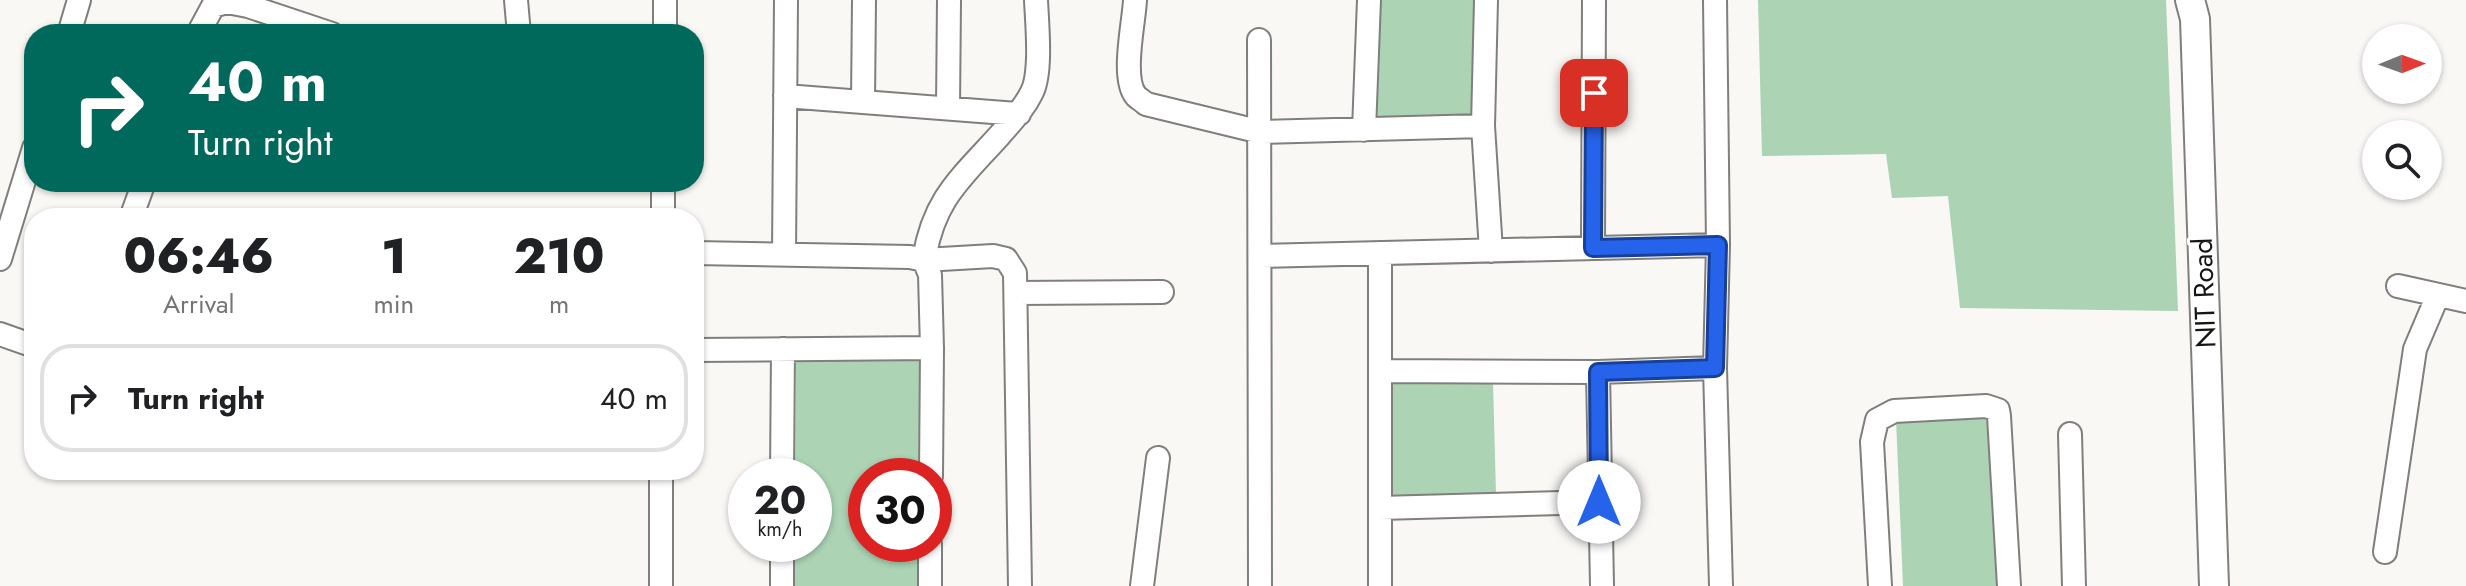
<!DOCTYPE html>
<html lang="en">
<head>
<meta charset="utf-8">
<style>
	:root { --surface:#fff; --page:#f6f6f6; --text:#202124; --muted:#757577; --line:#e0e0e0 }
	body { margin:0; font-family:Jost,sans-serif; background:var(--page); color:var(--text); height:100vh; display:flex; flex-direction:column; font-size:30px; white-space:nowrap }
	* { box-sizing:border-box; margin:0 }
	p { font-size:26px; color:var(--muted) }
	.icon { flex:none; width:44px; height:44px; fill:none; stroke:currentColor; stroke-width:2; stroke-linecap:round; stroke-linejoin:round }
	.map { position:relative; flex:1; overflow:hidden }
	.details { position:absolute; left:24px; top:208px; width:680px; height:272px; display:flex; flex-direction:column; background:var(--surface); border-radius:32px; box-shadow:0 2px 6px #0004 }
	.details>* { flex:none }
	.hud { position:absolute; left:24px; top:24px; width:680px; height:168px; border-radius:32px; box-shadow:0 2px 6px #0004; background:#00695c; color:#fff; overflow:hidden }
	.needle { width:52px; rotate:89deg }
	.buttons { position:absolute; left:2362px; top:24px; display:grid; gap:16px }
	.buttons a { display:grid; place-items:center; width:80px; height:80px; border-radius:50%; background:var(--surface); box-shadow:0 2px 6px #0004; font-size:40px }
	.speed { position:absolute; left:728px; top:458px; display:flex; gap:16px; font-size:40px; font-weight:700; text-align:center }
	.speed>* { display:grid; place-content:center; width:104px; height:104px; border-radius:50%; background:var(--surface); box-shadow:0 2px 6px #0004; line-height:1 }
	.speed small { font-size:20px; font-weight:400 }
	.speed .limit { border:12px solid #d22; background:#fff; color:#111 }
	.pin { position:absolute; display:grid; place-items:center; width:68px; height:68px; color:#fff; margin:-34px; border-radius:16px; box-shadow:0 4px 12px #0006 }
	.me { position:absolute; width:88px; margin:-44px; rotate:0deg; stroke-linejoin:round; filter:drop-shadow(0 0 6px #0008) }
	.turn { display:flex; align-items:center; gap:28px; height:168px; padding:0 32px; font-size:36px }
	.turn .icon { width:104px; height:104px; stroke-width:2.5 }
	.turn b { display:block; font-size:56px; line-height:68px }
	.eta { display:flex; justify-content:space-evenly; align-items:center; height:136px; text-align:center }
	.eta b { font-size:48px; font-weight:800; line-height:56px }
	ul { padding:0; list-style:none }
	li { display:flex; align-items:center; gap:24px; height:108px; margin:0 16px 12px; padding:0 16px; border:4px solid var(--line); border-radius:32px }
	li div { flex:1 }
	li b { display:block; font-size:30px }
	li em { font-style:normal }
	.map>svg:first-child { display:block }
</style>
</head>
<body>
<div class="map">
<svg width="2466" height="586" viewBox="0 0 2466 586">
	<rect width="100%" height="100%" fill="#f9f8f4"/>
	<!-- green -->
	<path fill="#abd3b4" d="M 1376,0 L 1481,0 L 1477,119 L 1373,121 Z
		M 1758,0 L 2166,0 L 2178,311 L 1960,308 L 1948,196 L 1892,198 L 1886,154 L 1762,156 Z
		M 796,360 L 921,360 L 921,476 L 866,476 L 866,544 L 921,544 L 921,586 L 794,586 L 794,544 L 814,544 L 814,476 L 795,476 Z
		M 1390,381 L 1493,382 L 1496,494 L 1390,498 Z
		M 1993,415 L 2002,586 L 1903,586 L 1896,419 Z"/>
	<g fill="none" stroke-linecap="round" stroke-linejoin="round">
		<!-- minor casing -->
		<g stroke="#807f7b" stroke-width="26">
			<path id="minor" d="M 516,0 L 519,34
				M 1135,0 C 1134,23 1121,78 1136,96 C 1139,99 1143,101 1146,104 L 1261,132 L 1483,126
				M 1486,0 L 1483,126 L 1491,251
				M 1715,0 L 1718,245 L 1715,368 L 1721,586
				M 69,34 L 79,0
				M 198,34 L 213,6 L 227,2 L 248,6 L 332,34
				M 665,34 L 665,0
				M 1259,40 L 1260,586
				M 785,96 L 1019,114
				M 863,102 L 864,0
				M 948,108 L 949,0
				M 1364,130 L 1369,0
				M 131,218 L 144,182
				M 663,218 L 663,182
				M 1593,248 L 1594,0
				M 694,253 L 910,257 L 924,260 L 930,275 L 932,348 L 931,476
				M 1380,253 L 1380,586
				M 784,254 L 786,0
				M 1261,256 L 1718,245
				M 0,259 L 34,148
				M 2398,286 L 2466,301
				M 1016,293 L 1162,292
				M 0,334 L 34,346
				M 694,350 L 932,348
				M 1380,371 L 1598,372 L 1715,368
				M 1598,372 L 1602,586
				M 2070,434 L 2074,586
				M 661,470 L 661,586
				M 782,476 L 783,349
				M 1380,508 L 1599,502
				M 2385,552 L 2415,349 L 2438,295
				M 782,586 L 782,544
				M 930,586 L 930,544
				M 1020,586 L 1015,273 L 1006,259 L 993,256 L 924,260 C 933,200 960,179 999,136 C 1011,122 1024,109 1032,92 C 1042,72 1037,23 1036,0
				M 1142,586 L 1158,458
				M 1880,586 L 1872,442 L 1877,420 L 1894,411 L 1986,406 L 1998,410 L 1999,416 L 2009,586"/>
		</g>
		<!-- major casing -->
		<g stroke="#807f7b" stroke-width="32">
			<path id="major" d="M 2190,0 L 2195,19 L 2214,586"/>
		</g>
		<!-- minor -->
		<use href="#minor" stroke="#fff" stroke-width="22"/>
		<!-- major -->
		<use href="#major" stroke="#fff" stroke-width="28"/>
	</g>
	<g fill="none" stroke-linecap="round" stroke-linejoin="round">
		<!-- route casing -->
		<g stroke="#184099" stroke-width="20">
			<path id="route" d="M 1594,93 L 1593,248 L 1718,245 L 1715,368 L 1598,372 L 1599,502"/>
		</g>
		<!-- route -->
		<use href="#route" stroke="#2563eb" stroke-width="14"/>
	</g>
	<g text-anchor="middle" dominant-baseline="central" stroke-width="6" stroke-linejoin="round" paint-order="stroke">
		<!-- street labels -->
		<g font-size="28" fill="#151513" stroke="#fff">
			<text transform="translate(2204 293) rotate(-92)">NIT Road</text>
		</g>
	</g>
</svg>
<div class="buttons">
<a><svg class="needle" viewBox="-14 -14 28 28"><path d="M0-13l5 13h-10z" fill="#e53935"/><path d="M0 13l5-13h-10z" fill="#757577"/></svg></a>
<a><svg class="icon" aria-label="search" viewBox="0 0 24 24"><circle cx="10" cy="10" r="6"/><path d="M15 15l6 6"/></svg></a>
</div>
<div class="speed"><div>20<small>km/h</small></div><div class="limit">30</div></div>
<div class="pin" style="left:1594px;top:93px;background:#d93025"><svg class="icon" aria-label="arrive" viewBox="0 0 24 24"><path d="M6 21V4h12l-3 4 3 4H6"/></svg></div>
<svg class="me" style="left:1599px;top:502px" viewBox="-20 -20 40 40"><circle r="19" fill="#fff"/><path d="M0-13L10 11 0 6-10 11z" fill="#2563eb"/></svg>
<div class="hud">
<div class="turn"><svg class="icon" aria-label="right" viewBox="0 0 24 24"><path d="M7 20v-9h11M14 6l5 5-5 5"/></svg><div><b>40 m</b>Turn right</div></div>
</div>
<section class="details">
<div class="eta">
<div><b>06:46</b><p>Arrival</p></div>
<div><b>1</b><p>min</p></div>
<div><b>210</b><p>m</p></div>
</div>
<ul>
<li><svg class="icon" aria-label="right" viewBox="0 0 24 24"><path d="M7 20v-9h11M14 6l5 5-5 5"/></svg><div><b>Turn right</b></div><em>40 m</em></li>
</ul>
</section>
</div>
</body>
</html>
